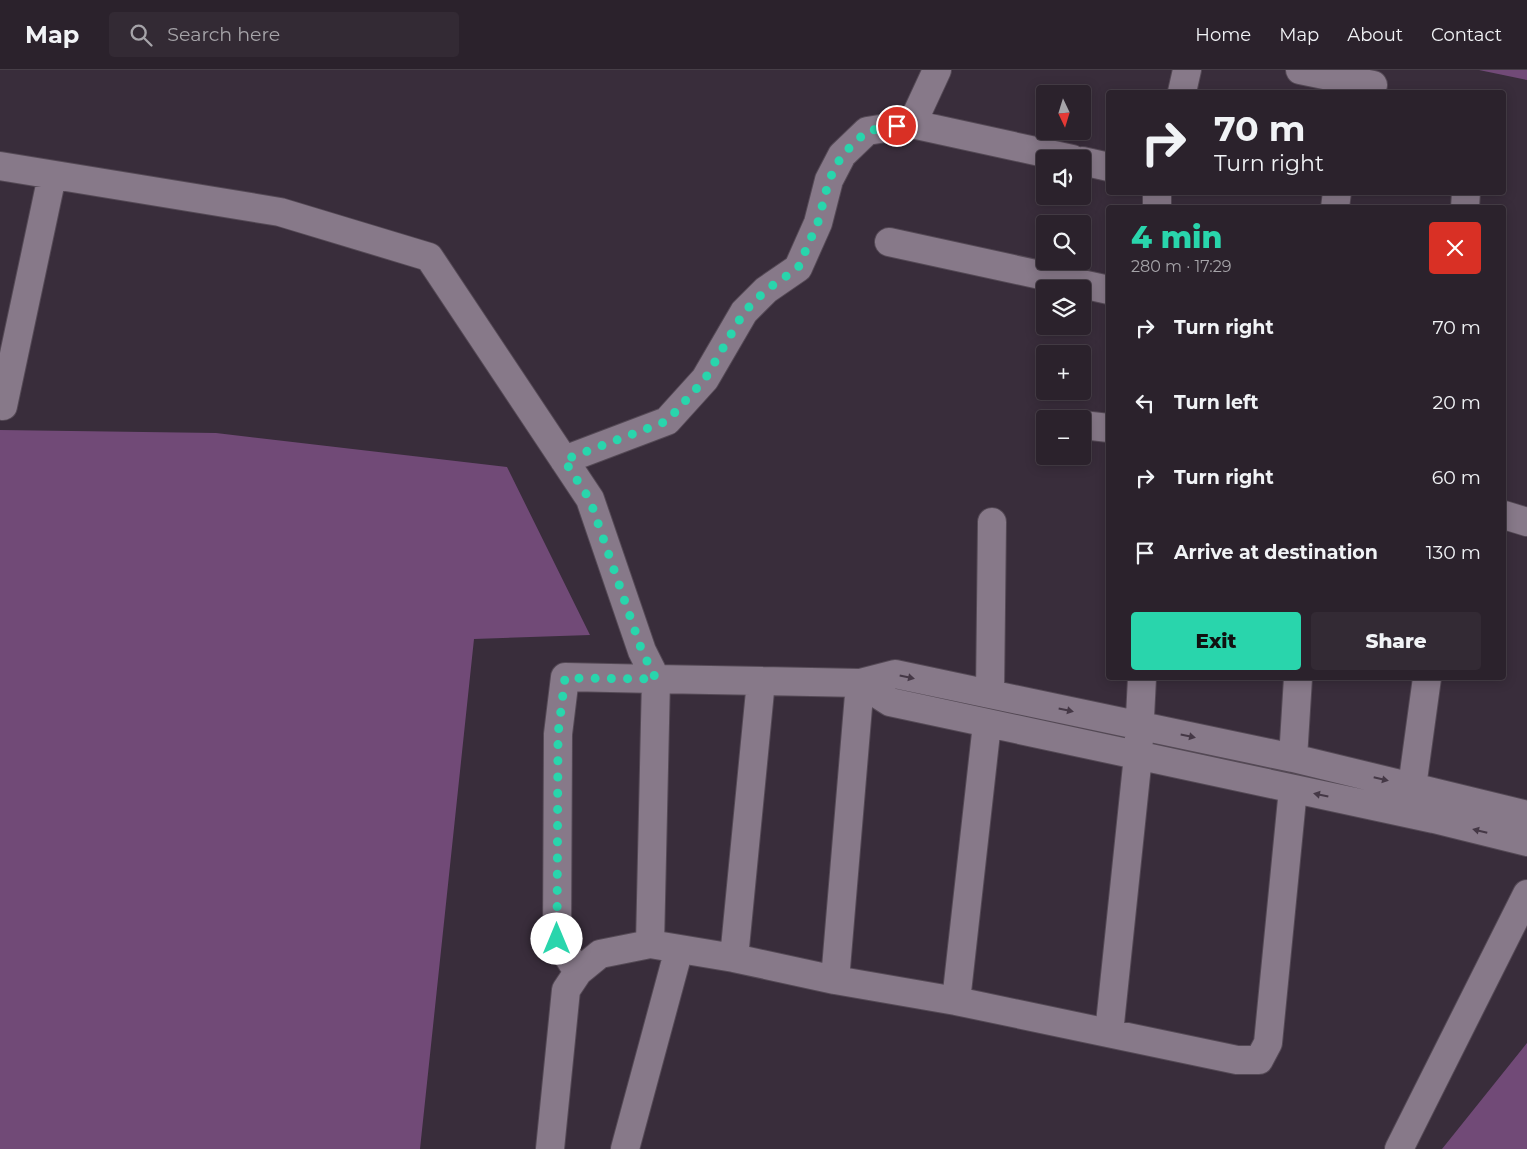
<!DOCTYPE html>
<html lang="en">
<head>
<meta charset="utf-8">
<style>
	:root { --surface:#2b222c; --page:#332a34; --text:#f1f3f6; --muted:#a6a4a9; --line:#473f48; --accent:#29d5ac }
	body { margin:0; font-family:Montserrat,sans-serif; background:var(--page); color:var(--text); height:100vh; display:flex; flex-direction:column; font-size:19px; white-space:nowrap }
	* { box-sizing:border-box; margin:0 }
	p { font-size:16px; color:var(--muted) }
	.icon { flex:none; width:28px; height:28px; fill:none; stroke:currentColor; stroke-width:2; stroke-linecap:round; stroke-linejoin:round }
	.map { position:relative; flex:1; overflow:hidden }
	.drawer { position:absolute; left:1106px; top:135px; width:400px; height:475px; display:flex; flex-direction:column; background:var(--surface); border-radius:5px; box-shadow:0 2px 12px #0003,0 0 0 1px var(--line) }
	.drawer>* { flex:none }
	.banner { position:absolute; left:1106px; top:20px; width:400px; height:105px; border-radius:5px; box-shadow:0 2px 12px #0003,0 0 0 1px var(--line); background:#2b222c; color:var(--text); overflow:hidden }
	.needle { width:32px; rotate:176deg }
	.buttons { position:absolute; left:1036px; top:15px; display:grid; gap:10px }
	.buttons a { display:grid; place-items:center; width:55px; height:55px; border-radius:5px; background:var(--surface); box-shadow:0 2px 12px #0003,0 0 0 1px var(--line); font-size:25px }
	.pin { position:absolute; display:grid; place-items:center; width:42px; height:42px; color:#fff; margin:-21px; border:2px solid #fff; border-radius:50%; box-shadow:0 1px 5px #0007 }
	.me { position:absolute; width:55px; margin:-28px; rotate:0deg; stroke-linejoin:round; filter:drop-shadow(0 0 4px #0008) }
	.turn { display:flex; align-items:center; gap:18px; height:105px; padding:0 25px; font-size:22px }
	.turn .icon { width:65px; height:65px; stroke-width:2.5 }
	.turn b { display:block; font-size:35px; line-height:42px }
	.round { display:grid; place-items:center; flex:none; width:52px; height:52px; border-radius:5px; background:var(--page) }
	.overview { display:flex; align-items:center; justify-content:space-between; height:85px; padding:0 25px }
	h1 { font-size:30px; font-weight:800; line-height:38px; color:var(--accent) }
	.action { display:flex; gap:10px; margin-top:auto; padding:10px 25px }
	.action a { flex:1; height:58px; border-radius:5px; background:var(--accent); color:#111; font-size:20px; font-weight:800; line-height:58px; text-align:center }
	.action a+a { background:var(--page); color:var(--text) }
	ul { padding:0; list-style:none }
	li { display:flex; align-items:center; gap:15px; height:75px; padding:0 25px }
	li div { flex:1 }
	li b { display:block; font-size:19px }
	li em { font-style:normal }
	header { display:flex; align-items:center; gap:30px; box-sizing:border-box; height:70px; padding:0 25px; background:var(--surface); border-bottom:1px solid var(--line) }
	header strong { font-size:24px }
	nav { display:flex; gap:28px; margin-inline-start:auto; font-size:18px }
	.search { width:350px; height:45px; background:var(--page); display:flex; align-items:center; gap:12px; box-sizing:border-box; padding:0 18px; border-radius:5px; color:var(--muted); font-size:19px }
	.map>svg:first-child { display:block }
</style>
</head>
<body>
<header>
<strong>Map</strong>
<div class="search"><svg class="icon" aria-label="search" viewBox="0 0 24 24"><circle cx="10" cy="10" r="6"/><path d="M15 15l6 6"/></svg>Search here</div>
<nav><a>Home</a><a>Map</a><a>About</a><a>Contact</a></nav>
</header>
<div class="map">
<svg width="1527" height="1079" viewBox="0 0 1527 1079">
	<rect width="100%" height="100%" fill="#392d3b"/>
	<!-- green -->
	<path fill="#714a77" d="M 1479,0 L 1527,0 L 1527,10 Z
		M 0,360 L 216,363 L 507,397 L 590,565 L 474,569 L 420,1079 L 0,1079 Z
		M 1527,973 L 1527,1079 L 1442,1079 Z"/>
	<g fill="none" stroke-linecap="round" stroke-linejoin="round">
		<!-- minor casing -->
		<g stroke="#544955" stroke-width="30">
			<path id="minor" d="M 1300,0 L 1373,15
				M 1182,22 L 1187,0
				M 912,54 L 1072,89
				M 1082,91 L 1109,97
				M 0,96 L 280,142 L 429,187 L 590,429 L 642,581 L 656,609 L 860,613 L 895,604 L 1293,688 L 1527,745
				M 1157,138 L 1157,122
				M 1335,138 L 1337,122
				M 1465,138 L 1466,122
				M 889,172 L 1109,220
				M 3,336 L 52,106
				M 1082,355 L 1109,358
				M 564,390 L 667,351 L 705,309 L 744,242 L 766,220 L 798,198 L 818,153 L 829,110 L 842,85 L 867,61 L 912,54 L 937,0
				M 1504,445 L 1527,452
				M 761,611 L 734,888 L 835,910 L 956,931 L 1237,990 L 1259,990 L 1268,973 L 1293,719
				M 860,613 L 890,632 L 1434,749 L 1527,772
				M 990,623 L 992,452
				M 1293,688 L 1298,608
				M 1412,717 L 1427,608
				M 578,902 L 557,869 L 558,664 L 565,607 L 656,609 L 650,874
				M 835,910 L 860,613
				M 956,931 L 987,654
				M 1109,963 L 1138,686 L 1142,608
				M 550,1079 L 566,920 L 578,902 L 600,884 L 650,874 L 734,888
				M 625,1079 L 679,879
				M 1399,1079 L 1527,824"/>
		</g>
		<!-- minor -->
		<use href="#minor" stroke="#877989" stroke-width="28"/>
	</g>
	<!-- one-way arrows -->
	<defs><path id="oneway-solid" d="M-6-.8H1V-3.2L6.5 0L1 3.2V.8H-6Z" transform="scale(1.25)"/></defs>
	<g fill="#453846">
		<use href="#oneway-solid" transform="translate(907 607) rotate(12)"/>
		<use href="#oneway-solid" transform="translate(1066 640) rotate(12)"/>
		<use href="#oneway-solid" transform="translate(1188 666) rotate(12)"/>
		<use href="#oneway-solid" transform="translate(1381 709) rotate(13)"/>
		<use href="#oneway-solid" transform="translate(1321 725) rotate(-168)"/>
		<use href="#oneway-solid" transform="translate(1480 761) rotate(-166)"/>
	</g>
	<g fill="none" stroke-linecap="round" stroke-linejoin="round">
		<!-- route -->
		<path stroke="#29d5ac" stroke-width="9" stroke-dasharray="0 16.2" d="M 557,869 L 558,664 L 565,608 L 656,609 L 642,581 L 590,430 L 564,390 L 667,351 L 705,309 L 744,242 L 766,220 L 798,198 L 818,152 L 829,110 L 842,85 L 867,61 L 897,56"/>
	</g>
</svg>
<div class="buttons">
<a><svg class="needle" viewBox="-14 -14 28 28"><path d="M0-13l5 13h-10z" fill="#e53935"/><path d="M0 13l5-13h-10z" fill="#a6a4a9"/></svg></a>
<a><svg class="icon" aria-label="sound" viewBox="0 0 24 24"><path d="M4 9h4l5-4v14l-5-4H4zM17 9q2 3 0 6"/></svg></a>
<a><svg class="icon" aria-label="search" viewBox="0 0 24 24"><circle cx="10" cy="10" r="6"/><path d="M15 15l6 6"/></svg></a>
<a><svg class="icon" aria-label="layers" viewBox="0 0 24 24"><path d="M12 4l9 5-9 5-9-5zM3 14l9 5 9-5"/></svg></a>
<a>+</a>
<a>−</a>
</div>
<div class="pin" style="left:897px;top:56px;background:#d93025"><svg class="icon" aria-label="arrive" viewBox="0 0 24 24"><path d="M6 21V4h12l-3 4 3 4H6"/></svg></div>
<svg class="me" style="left:557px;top:869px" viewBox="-20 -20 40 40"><circle r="19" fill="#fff"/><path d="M0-13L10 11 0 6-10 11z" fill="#29d5ac"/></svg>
<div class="banner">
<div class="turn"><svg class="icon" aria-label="right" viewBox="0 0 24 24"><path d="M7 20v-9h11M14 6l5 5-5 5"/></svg><div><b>70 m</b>Turn right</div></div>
</div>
<section class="drawer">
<div class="overview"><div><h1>4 min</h1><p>280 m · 17:29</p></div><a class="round" style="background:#d93025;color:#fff"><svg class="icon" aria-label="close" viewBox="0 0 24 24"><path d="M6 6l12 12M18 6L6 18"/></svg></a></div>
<ul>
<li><svg class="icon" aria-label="right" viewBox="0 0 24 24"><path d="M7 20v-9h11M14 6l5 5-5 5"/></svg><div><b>Turn right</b></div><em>70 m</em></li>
<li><svg class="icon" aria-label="left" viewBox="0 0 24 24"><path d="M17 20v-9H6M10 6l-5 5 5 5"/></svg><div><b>Turn left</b></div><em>20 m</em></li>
<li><svg class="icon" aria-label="right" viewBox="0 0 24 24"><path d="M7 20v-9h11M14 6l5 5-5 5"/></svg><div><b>Turn right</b></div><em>60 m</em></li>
<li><svg class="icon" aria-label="arrive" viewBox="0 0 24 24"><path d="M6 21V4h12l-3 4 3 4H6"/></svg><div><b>Arrive at destination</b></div><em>130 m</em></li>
</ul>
<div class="action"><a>Exit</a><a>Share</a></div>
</section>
</div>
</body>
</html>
